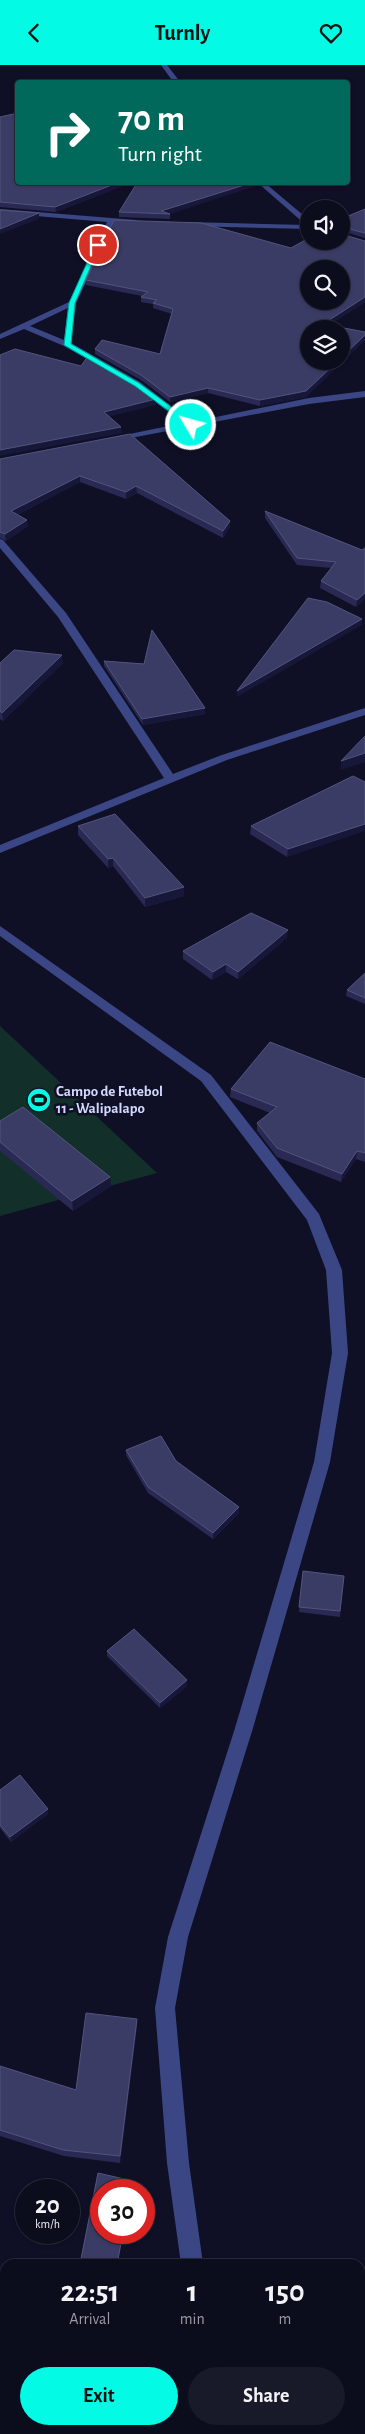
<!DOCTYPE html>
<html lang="en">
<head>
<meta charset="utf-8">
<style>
	:root { --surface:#0b0c1c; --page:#191a29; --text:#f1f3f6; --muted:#9a9ba3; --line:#2b2c3b; --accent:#03fbe5 }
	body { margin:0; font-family:"Alegreya Sans",sans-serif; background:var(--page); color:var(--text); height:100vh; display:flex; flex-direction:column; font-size:19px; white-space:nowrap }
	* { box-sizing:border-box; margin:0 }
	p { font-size:16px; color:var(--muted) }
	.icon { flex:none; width:28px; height:28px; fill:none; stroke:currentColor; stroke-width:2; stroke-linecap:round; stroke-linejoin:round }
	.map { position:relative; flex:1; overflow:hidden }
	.drawer { position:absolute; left:0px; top:2194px; width:365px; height:176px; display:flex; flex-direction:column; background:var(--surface); border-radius:15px 15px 0 0; box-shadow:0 1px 4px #0004,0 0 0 1px var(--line) }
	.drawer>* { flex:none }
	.hud { position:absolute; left:15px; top:15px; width:335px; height:105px; border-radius:5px; box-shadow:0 1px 4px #0004,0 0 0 1px var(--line); background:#00695c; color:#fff; overflow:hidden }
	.controls { position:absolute; left:300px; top:135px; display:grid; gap:10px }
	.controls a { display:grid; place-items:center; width:50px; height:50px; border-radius:50%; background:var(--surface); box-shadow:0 1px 4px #0004,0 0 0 1px var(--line); font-size:25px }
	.speed { position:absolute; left:15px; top:2114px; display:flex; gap:10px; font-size:25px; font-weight:700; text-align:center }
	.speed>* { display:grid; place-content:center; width:65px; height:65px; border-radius:50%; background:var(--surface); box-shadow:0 1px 4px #0004,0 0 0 1px var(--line); line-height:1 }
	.speed small { font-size:12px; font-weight:400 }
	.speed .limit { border:8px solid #d22; background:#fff; color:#111 }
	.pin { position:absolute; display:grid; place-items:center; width:42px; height:42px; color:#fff; margin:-21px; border:2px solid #fff; border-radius:50%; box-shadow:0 1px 5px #0007 }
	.me { position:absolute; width:55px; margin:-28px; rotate:307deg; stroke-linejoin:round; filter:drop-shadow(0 0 4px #0008) }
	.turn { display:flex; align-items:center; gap:18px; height:105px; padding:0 20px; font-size:22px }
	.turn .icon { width:65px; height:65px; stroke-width:2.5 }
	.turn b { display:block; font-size:35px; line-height:42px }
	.eta { display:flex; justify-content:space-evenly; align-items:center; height:85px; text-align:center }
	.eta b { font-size:30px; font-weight:700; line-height:35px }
	.cta { display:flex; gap:10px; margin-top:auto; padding:10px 20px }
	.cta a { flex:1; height:58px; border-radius:30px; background:var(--accent); color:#111; font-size:20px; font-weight:700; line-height:58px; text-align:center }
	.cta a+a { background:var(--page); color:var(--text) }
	header { display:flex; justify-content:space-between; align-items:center; height:65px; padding:0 20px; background:var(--accent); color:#111; font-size:22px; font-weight:700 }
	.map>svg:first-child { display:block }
</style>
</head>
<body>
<header><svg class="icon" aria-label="back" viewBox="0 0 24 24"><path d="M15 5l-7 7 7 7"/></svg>Turnly<svg class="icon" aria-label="heart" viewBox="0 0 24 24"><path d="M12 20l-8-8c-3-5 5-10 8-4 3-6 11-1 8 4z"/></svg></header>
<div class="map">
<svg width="365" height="2369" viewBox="0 0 365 2369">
	<rect width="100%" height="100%" fill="#0f1026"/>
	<!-- green -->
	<path fill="#123029" d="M 0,961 L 157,1108 L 0,1151 Z"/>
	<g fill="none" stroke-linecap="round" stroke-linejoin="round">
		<!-- minor -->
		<path fill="#3b4684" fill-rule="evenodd" d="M 161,0 L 167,0 L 181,18 L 174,18 Z
			M 258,118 L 265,118 L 309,155 L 309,164 L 188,161 L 184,159 L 188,157 L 306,160 Z
			M 0,144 L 136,155 L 136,159 L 133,159 L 114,158 L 76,238 L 71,278 L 140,317 L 192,357 L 309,333 L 365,326 L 365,332 L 309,339 L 110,377 L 110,373 L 183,358 L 134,321 L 64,281 L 24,264 L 0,274 L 0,269 L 69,237 L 107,157 L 0,148 ZM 68,243 L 64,275 L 30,261 Z
			M 0,474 L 3,475 L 66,548 L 173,709 L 219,691 L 365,643 L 365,650 L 227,695 L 0,788 L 0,780 L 164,713 L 58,552 L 0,483 Z
			M 0,861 L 211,1010 L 319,1149 L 342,1205 L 348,1288 L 330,1397 L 253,1663 L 188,1872 L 175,1943 L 189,2098 L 203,2199 L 181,2199 L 167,2098 L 155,1943 L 168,1872 L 235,1663 L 314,1397 L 332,1288 L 326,1205 L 307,1155 L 201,1016 L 0,871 Z
			M 202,2365 L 226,2365 L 227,2369 L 203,2369 Z"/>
	</g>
	<!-- wall -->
	<path fill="#292953" d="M 0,52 L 18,118 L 130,118 L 56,147 L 0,142 Z
		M 255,121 L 170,148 L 170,154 L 119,152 L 119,147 Z
		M 365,144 L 365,173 L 342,166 L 341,154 Z
		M 365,176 L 365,237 L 329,260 L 365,267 L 365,275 L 306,332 L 260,341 L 208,328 L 170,337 L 141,315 L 95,289 L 95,284 L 160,289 L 172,249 L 153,243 L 153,239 L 141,237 L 141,232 L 142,231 L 86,220 L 86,215 L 291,183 Z
		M 130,369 L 230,456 L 230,462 L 223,473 L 137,428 L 126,434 L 80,417 L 17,450 L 28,461 L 6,476 L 0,473 L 0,394 Z
		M 265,446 L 362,485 L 365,483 L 365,534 L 356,542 L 320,523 L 321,516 L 331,503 L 297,500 L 265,453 Z
		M 104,596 L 144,599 L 205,649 L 143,660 L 104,601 Z
		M 0,598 L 63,598 L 3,656 L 0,654 Z
		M 353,711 L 287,792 L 250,769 L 251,761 Z
		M 78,761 L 184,822 L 184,831 L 145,842 L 113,801 L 108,803 L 78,770 Z
		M 287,873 L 238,914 L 226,907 L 212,915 L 183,894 L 183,886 Z
		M 365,908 L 365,939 L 346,931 L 347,925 Z
		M 365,1014 L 365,1097 L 356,1094 L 341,1117 L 277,1092 L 257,1066 L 257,1058 L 270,1048 L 230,1032 L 231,1024 Z
		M 0,1056 L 111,1121 L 73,1146 L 0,1086 Z
		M 126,1385 L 176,1396 L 239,1442 L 239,1448 L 213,1474 L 148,1428 L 126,1390 Z
		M 303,1506 L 344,1511 L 340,1552 L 299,1547 Z
		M 107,1586 L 187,1615 L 187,1621 L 160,1643 L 107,1591 Z
		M 0,1725 L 48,1744 L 48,1749 L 11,1777 L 0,1763 Z
		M 137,1954 L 137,1961 L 120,2098 L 64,2091 L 0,2071 L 0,2001 L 76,2025 Z"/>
	<!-- shaded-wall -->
	<path fill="#171739" d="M 117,118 L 130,118 L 56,147 L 55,142 Z
		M 251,118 L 255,118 L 255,121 L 170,149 L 161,146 Z
		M 39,148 L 39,154 L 0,169 L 0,164 Z
		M 365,232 L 365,237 L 323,264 L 323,259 Z
		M 365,270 L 365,275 L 306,332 L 260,341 L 260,335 L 338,296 L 341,296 L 341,293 Z
		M 208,323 L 208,328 L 170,337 L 170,332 Z
		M 156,334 L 156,340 L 104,353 L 104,347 Z
		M 121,362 L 122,368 L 0,391 L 0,385 Z
		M 80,411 L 80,417 L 11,453 L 11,446 Z
		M 136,421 L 137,428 L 126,434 L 126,427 Z
		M 27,455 L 28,461 L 6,476 L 5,469 Z
		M 230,456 L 230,462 L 223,473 L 223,466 Z
		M 365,528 L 365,534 L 356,542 L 357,535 Z
		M 362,554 L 362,560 L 237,632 L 237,626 Z
		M 62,590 L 63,598 L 3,656 L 2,648 Z
		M 205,643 L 205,649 L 143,660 L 142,654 Z
		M 365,688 L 365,697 L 341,705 L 341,696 Z
		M 365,759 L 365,766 L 287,792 L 288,784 Z
		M 113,793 L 113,801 L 108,803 L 108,794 Z
		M 184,822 L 184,831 L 145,842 L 145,833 Z
		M 288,865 L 287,873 L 238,914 L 238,907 Z
		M 226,899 L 226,907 L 212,915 L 213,907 Z
		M 357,1086 L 356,1094 L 341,1117 L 342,1109 Z
		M 110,1112 L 111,1121 L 73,1146 L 72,1136 Z
		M 239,1442 L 239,1448 L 213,1474 L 213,1468 Z
		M 187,1615 L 187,1621 L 160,1643 L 160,1638 Z
		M 48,1744 L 48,1749 L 11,1777 L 10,1772 Z
		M 137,1954 L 137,1961 L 120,2098 L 120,2091 Z
		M 123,2168 L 124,2168 L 118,2199 L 117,2199 Z"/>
	<!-- building -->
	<path fill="#3b3c65" stroke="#53547d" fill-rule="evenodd" d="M 18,48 L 18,118 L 117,118 L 55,142 L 0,137 L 0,52 Z
		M 137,118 L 251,118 L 161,146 L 170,149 L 119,147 Z
		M 365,144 L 365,168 L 341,162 L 341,154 Z
		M 0,145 L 39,148 L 0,164 Z
		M 114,155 L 201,158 L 291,183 L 309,173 L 309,176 L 341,176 L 341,169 L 365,176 L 365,232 L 323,259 L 365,267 L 365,270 L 341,293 L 341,264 L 309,264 L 309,296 L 338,296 L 306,326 L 260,335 L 208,323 L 170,332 L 141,310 L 95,284 L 102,275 L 160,289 L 173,244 L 153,238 L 157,235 L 141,232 L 148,227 L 86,215 ZM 309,204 L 341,204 L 341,236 L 309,236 Z
		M 15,284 L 81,301 L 88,291 L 133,317 L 156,334 L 104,347 L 121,362 L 0,385 L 0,290 Z
		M 130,369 L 230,456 L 223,466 L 136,421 L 126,427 L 80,411 L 11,446 L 27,455 L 5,469 L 0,467 L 0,394 Z
		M 265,446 L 362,485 L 365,483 L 365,528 L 357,535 L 321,516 L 336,497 L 297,493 Z
		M 308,533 L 327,537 L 362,554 L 237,626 Z
		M 152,565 L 205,643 L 142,654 L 104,596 L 144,599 Z
		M 14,585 L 62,590 L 2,648 L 0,646 L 0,598 Z
		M 365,671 L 365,688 L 341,696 Z
		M 353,711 L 365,717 L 365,759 L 288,784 L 251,761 Z
		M 115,749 L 184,822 L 145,833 L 113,793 L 108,794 L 78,761 Z
		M 251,848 L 288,865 L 238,907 L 226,899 L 213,907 L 183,886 Z
		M 365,908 L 365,933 L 347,925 Z
		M 270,977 L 365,1014 L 365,1088 L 357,1086 L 342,1109 L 277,1083 L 257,1058 L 277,1042 L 231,1024 Z
		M 23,1042 L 110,1112 L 72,1136 L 0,1077 L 0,1056 Z
		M 161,1371 L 176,1396 L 239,1442 L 213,1468 L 148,1422 L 126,1385 Z
		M 303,1506 L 344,1511 L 340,1546 L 299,1542 Z
		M 134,1564 L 187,1615 L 160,1638 L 107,1586 Z
		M 20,1710 L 48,1744 L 10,1772 L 0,1760 L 0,1725 Z
		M 86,1948 L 137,1954 L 120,2091 L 63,2085 L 0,2065 L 0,2001 L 76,2025 Z
		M 98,2108 L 133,2116 L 131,2125 L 101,2125 L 101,2168 L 123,2168 L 117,2199 L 80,2199 Z
		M 0,2349 L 5,2354 L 5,2365 L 16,2365 L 20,2369 L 0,2369 Z"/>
	<!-- route -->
	<path fill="#03fbe5" stroke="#02a395" d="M 98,178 L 100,180 L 75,238 L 71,279 L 139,318 L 193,358 L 193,361 L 189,361 L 135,321 L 64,280 L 69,238 L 95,180 Z"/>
	<!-- icons -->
	<defs>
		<g id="stadium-disc" transform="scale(1.25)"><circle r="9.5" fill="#03fbe5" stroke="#0f1026"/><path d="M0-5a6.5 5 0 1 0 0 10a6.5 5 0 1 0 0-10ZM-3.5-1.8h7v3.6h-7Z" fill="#111"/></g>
	</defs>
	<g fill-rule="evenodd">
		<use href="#stadium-disc" x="39" y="1035"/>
	</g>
	<g text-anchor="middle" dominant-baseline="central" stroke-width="5" stroke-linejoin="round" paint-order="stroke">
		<!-- poi labels -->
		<g font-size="15" font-weight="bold" fill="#d4d8fe" stroke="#0f1026" text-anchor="start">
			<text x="56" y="1026">Campo de Futebol<tspan x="56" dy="17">11 - Walipalapo</tspan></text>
		</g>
	</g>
</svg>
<div class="controls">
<a><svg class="icon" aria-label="sound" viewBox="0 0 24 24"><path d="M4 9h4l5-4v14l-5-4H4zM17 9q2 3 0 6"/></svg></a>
<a><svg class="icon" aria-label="search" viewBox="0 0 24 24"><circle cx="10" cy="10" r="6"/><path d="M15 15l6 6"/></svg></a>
<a><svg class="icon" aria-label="layers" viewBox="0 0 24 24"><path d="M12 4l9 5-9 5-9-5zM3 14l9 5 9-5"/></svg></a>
</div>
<div class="speed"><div>20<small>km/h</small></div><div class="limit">30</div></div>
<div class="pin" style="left:98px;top:180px;background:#d93025"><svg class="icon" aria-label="arrive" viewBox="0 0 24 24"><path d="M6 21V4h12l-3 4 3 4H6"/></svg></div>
<svg class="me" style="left:191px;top:360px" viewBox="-20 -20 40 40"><circle r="17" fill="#03fbe5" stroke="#fff" stroke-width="3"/><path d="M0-11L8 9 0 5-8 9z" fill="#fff"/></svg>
<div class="hud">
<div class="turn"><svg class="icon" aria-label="right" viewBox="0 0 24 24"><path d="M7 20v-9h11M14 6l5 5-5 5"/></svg><div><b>70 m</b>Turn right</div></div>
</div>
<section class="drawer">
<div class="eta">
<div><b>22:51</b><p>Arrival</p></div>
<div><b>1</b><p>min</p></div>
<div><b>150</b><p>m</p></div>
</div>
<div class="cta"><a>Exit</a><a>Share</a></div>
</section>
</div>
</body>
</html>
